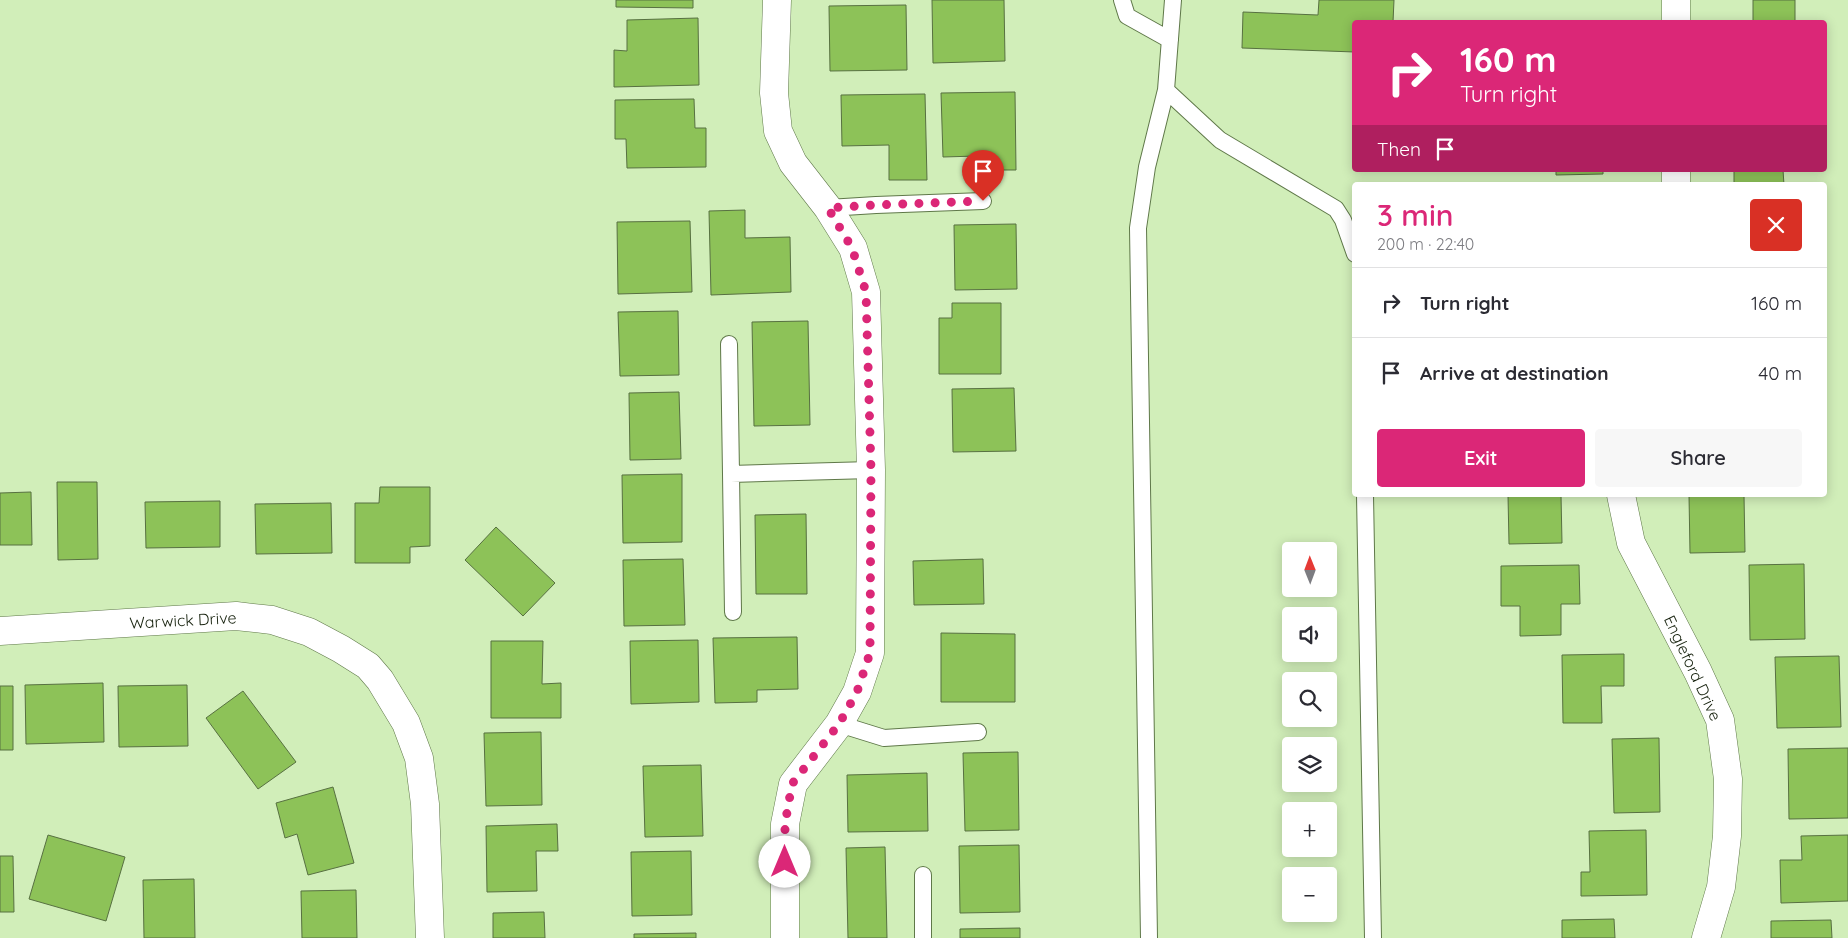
<!DOCTYPE html>
<html lang="en">
<head>
<meta charset="utf-8">
<style>
	:root { --surface:#fff; --page:#f7f7f7; --text:#2b2b33; --muted:#7c7c81; --line:#e1e1e2; --accent:#db2777 }
	body { margin:0; font-family:Quicksand,sans-serif; background:var(--page); color:var(--text); height:100vh; display:flex; flex-direction:column; font-size:19px; white-space:nowrap }
	* { box-sizing:border-box; margin:0 }
	p { font-size:16px; color:var(--muted) }
	.icon { flex:none; width:28px; height:28px; fill:none; stroke:currentColor; stroke-width:2; stroke-linecap:round; stroke-linejoin:round }
	.map { position:relative; flex:1; overflow:hidden }
	.details { position:absolute; left:1352px; top:182px; width:475px; height:315px; display:flex; flex-direction:column; background:var(--surface); border-radius:5px; box-shadow:0 2px 12px #0003 }
	.details>* { flex:none }
	.guide { position:absolute; left:1352px; top:20px; width:475px; height:152px; border-radius:5px; box-shadow:0 2px 12px #0003; background:#db2777; color:#fff; overflow:hidden }
	.needle { width:32px; rotate:359deg }
	.buttons { position:absolute; left:1282px; top:542px; display:grid; gap:10px }
	.buttons a { display:grid; place-items:center; width:55px; height:55px; border-radius:5px; background:var(--surface); box-shadow:0 2px 12px #0003; font-size:25px }
	.pin { position:absolute; display:grid; place-items:center; width:42px; height:42px; color:#fff; margin:-51px -21px; border-radius:50% 50% 50% 0; rotate:-45deg; box-shadow:0 0 5px #0007 }
	.pin .icon { rotate:45deg }
	.me { position:absolute; width:55px; margin:-28px; rotate:0deg; stroke-linejoin:round; filter:drop-shadow(0 0 4px #0008) }
	.turn { display:flex; align-items:center; gap:18px; height:105px; padding:0 25px; font-size:22px }
	.turn .icon { width:65px; height:65px; stroke-width:2.5 }
	.turn b { display:block; font-size:35px; line-height:42px }
	.then { display:flex; align-items:center; height:48px; padding:0 25px; background:#0003; gap:10px; font-size:19px }
	.round { display:grid; place-items:center; flex:none; width:52px; height:52px; border-radius:5px; background:var(--page) }
	.overview { display:flex; align-items:center; justify-content:space-between; height:85px; padding:0 25px }
	h1 { font-size:30px; font-weight:600; line-height:38px; color:var(--accent) }
	.cta { display:flex; gap:10px; margin-top:auto; padding:10px 25px }
	.cta a { flex:1; height:58px; border-radius:5px; background:var(--accent); color:#fff; font-size:20px; font-weight:600; line-height:58px; text-align:center }
	.cta a+a { background:var(--page); color:var(--text) }
	ul { padding:0; list-style:none }
	li { display:flex; align-items:center; gap:15px; height:70px; padding:0 25px; border-top:1px solid var(--line) }
	li div { flex:1 }
	li b { display:block; font-size:19px }
	li em { font-style:normal }
	.map>svg:first-child { display:block }
</style>
</head>
<body>
<div class="map">
<svg width="1848" height="938" viewBox="0 0 1848 938">
	<rect width="100%" height="100%" fill="#d1eeb9"/>
	<!-- building -->
	<path fill="#8dc258" stroke="#577041" d="M 616,0 L 693,0 L 693,8 L 616,7 Z
		M 932,0 L 1004,0 L 1005,61 L 933,63 Z
		M 1319,0 L 1394,0 L 1393,22 L 1355,22 L 1355,52 L 1242,48 L 1243,12 L 1318,15 Z
		M 1753,0 L 1795,0 L 1795,22 L 1753,22 Z
		M 906,5 L 907,70 L 830,71 L 829,6 Z
		M 698,18 L 699,85 L 614,87 L 614,50 L 627,51 L 627,20 Z
		M 1015,92 L 1016,170 L 978,170 L 977,156 L 943,157 L 941,93 Z
		M 925,94 L 927,180 L 889,180 L 889,145 L 842,146 L 841,95 Z
		M 694,99 L 695,128 L 706,128 L 706,167 L 627,168 L 626,139 L 615,139 L 615,100 Z
		M 1556,170 L 1603,170 L 1603,174 L 1556,175 Z
		M 1734,170 L 1783,170 L 1784,185 L 1734,185 Z
		M 745,210 L 745,238 L 790,237 L 791,292 L 711,295 L 709,211 Z
		M 690,221 L 692,292 L 618,294 L 617,222 Z
		M 1016,224 L 1017,289 L 955,290 L 954,225 Z
		M 952,303 L 1001,303 L 1001,374 L 939,374 L 939,318 L 952,318 Z
		M 678,311 L 679,375 L 620,376 L 618,312 Z
		M 808,321 L 810,425 L 754,426 L 752,322 Z
		M 1014,388 L 1016,451 L 953,452 L 952,389 Z
		M 679,392 L 681,459 L 630,460 L 629,393 Z
		M 682,474 L 682,542 L 623,543 L 622,475 Z
		M 57,482 L 97,482 L 98,559 L 58,560 Z
		M 380,487 L 430,487 L 430,546 L 410,547 L 410,563 L 355,563 L 355,503 L 379,503 Z
		M 31,492 L 32,545 L 0,545 L 0,493 Z
		M 1508,495 L 1561,495 L 1562,543 L 1509,544 Z
		M 1689,495 L 1744,495 L 1745,552 L 1690,553 Z
		M 220,501 L 220,547 L 146,548 L 145,502 Z
		M 331,503 L 332,553 L 256,554 L 255,504 Z
		M 806,514 L 807,594 L 756,594 L 755,515 Z
		M 496,527 L 555,583 L 523,616 L 465,560 Z
		M 683,559 L 685,625 L 624,626 L 623,560 Z
		M 983,559 L 984,604 L 914,605 L 913,561 Z
		M 1804,564 L 1805,639 L 1750,640 L 1749,565 Z
		M 1579,565 L 1580,604 L 1561,604 L 1561,635 L 1520,636 L 1520,606 L 1501,606 L 1501,566 Z
		M 941,633 L 1015,634 L 1015,702 L 941,702 Z
		M 797,637 L 798,689 L 757,690 L 757,702 L 715,703 L 713,638 Z
		M 698,640 L 699,702 L 631,704 L 630,641 Z
		M 491,641 L 543,641 L 542,684 L 561,683 L 561,718 L 491,718 Z
		M 1624,654 L 1624,686 L 1601,686 L 1602,723 L 1563,723 L 1562,655 Z
		M 1839,656 L 1841,727 L 1777,728 L 1775,657 Z
		M 103,683 L 104,742 L 26,744 L 25,685 Z
		M 187,685 L 188,746 L 119,747 L 118,686 Z
		M 0,686 L 13,686 L 13,750 L 0,750 Z
		M 243,691 L 296,762 L 258,789 L 206,718 Z
		M 541,732 L 542,805 L 486,806 L 484,733 Z
		M 1659,738 L 1660,812 L 1614,813 L 1612,739 Z
		M 1848,748 L 1848,818 L 1789,819 L 1788,749 Z
		M 1018,752 L 1019,830 L 965,831 L 963,753 Z
		M 701,765 L 703,836 L 645,837 L 643,766 Z
		M 927,773 L 928,831 L 848,832 L 847,775 Z
		M 333,787 L 354,863 L 308,875 L 297,834 L 285,838 L 276,803 Z
		M 557,824 L 558,851 L 536,851 L 537,891 L 487,892 L 486,826 Z
		M 1646,830 L 1647,895 L 1581,896 L 1581,872 L 1590,872 L 1589,831 Z
		M 48,835 L 125,857 L 106,921 L 29,899 Z
		M 1848,835 L 1848,901 L 1781,903 L 1780,860 L 1802,860 L 1801,836 Z
		M 1019,845 L 1020,912 L 960,913 L 959,846 Z
		M 885,847 L 887,938 L 848,938 L 846,848 Z
		M 691,851 L 692,915 L 632,916 L 631,852 Z
		M 0,856 L 13,856 L 14,912 L 0,912 Z
		M 194,879 L 195,938 L 144,938 L 143,880 Z
		M 356,890 L 357,938 L 302,938 L 301,891 Z
		M 544,912 L 545,938 L 493,938 L 493,913 Z
		M 1614,919 L 1615,938 L 1562,938 L 1562,920 Z
		M 1831,920 L 1832,938 L 1771,938 L 1771,921 Z
		M 1020,928 L 1020,938 L 960,938 L 960,929 Z
		M 696,933 L 696,938 L 634,938 L 634,934 Z"/>
	<g fill="none" stroke-linecap="round" stroke-linejoin="round">
		<!-- lane casing -->
		<g stroke="#5f7849" stroke-width="18">
			<path id="lane" d="M 1122,0 L 1127,16 L 1170,40
				M 1166,90 L 1173,0
				M 828,208 L 876,205 L 983,201
				M 729,344 L 731,474 L 871,470
				M 731,474 L 733,612
				M 1365,495 L 1373,938
				M 839,724 L 884,738 L 978,732
				M 923,875 L 923,938
				M 1149,938 L 1138,228 L 1147,167 L 1166,90 L 1220,140 L 1336,209 L 1343,220 L 1355,254"/>
		</g>
		<!-- street casing -->
		<g stroke="#5f7849" stroke-width="29">
			<path id="street" d="M 777,0 L 774,93 L 778,131 L 793,163 L 828,208 L 853,248 L 866,292 L 871,470 L 870,653 L 857,692 L 839,724 L 793,784 L 785,824 L 785,938
				M 1676,0 L 1676,22
				M 1676,185 L 1676,170
				M 1621,495 L 1631,543 L 1698,672 L 1720,720 L 1728,779 L 1727,836 L 1721,887 L 1706,938
				M 0,631 L 236,616 L 272,620 L 309,632 L 341,649 L 368,666 L 380,680 L 406,723 L 419,758 L 425,804 L 430,938"/>
		</g>
		<!-- lane -->
		<use href="#lane" stroke="#fff" stroke-width="16"/>
		<!-- street -->
		<use href="#street" stroke="#fff" stroke-width="28"/>
	</g>
	<g fill="none" stroke-linecap="round" stroke-linejoin="round">
		<!-- route -->
		<path stroke="#db2777" stroke-width="9" stroke-dasharray="0 16.2" d="M 785,862 L 785,824 L 792,784 L 839,724 L 857,692 L 870,653 L 871,470 L 866,292 L 852,248 L 828,208 L 876,205 L 983,201"/>
	</g>
	<g text-anchor="middle" dominant-baseline="central" stroke-width="4" stroke-linejoin="round" paint-order="stroke">
		<!-- street labels -->
		<g font-size="16" fill="#15200c" stroke="#fff">
			<text transform="translate(183 620) rotate(-3)">Warwick Drive</text>
			<text transform="translate(1693 668) rotate(65)">Engleford Drive</text>
		</g>
	</g>
</svg>
<div class="buttons">
<a><svg class="needle" viewBox="-14 -14 28 28"><path d="M0-13l5 13h-10z" fill="#e53935"/><path d="M0 13l5-13h-10z" fill="#7c7c81"/></svg></a>
<a><svg class="icon" aria-label="sound" viewBox="0 0 24 24"><path d="M4 9h4l5-4v14l-5-4H4zM17 9q2 3 0 6"/></svg></a>
<a><svg class="icon" aria-label="search" viewBox="0 0 24 24"><circle cx="10" cy="10" r="6"/><path d="M15 15l6 6"/></svg></a>
<a><svg class="icon" aria-label="layers" viewBox="0 0 24 24"><path d="M12 4l9 5-9 5-9-5zM3 14l9 5 9-5"/></svg></a>
<a>+</a>
<a>−</a>
</div>
<div class="pin" style="left:983px;top:201px;background:#d93025"><svg class="icon" aria-label="arrive" viewBox="0 0 24 24"><path d="M6 21V4h12l-3 4 3 4H6"/></svg></div>
<svg class="me" style="left:785px;top:862px" viewBox="-20 -20 40 40"><circle r="19" fill="#fff"/><path d="M0-13L10 11 0 6-10 11z" fill="#db2777"/></svg>
<div class="guide">
<div class="turn"><svg class="icon" aria-label="right" viewBox="0 0 24 24"><path d="M7 20v-9h11M14 6l5 5-5 5"/></svg><div><b>160 m</b>Turn right</div></div>
<div class="then">Then<svg class="icon" aria-label="arrive" viewBox="0 0 24 24"><path d="M6 21V4h12l-3 4 3 4H6"/></svg></div>
</div>
<section class="details">
<div class="overview"><div><h1>3 min</h1><p>200 m · 22:40</p></div><a class="round" style="background:#d93025;color:#fff"><svg class="icon" aria-label="close" viewBox="0 0 24 24"><path d="M6 6l12 12M18 6L6 18"/></svg></a></div>
<ul>
<li><svg class="icon" aria-label="right" viewBox="0 0 24 24"><path d="M7 20v-9h11M14 6l5 5-5 5"/></svg><div><b>Turn right</b></div><em>160 m</em></li>
<li><svg class="icon" aria-label="arrive" viewBox="0 0 24 24"><path d="M6 21V4h12l-3 4 3 4H6"/></svg><div><b>Arrive at destination</b></div><em>40 m</em></li>
</ul>
<div class="cta"><a>Exit</a><a>Share</a></div>
</section>
</div>
</body>
</html>
